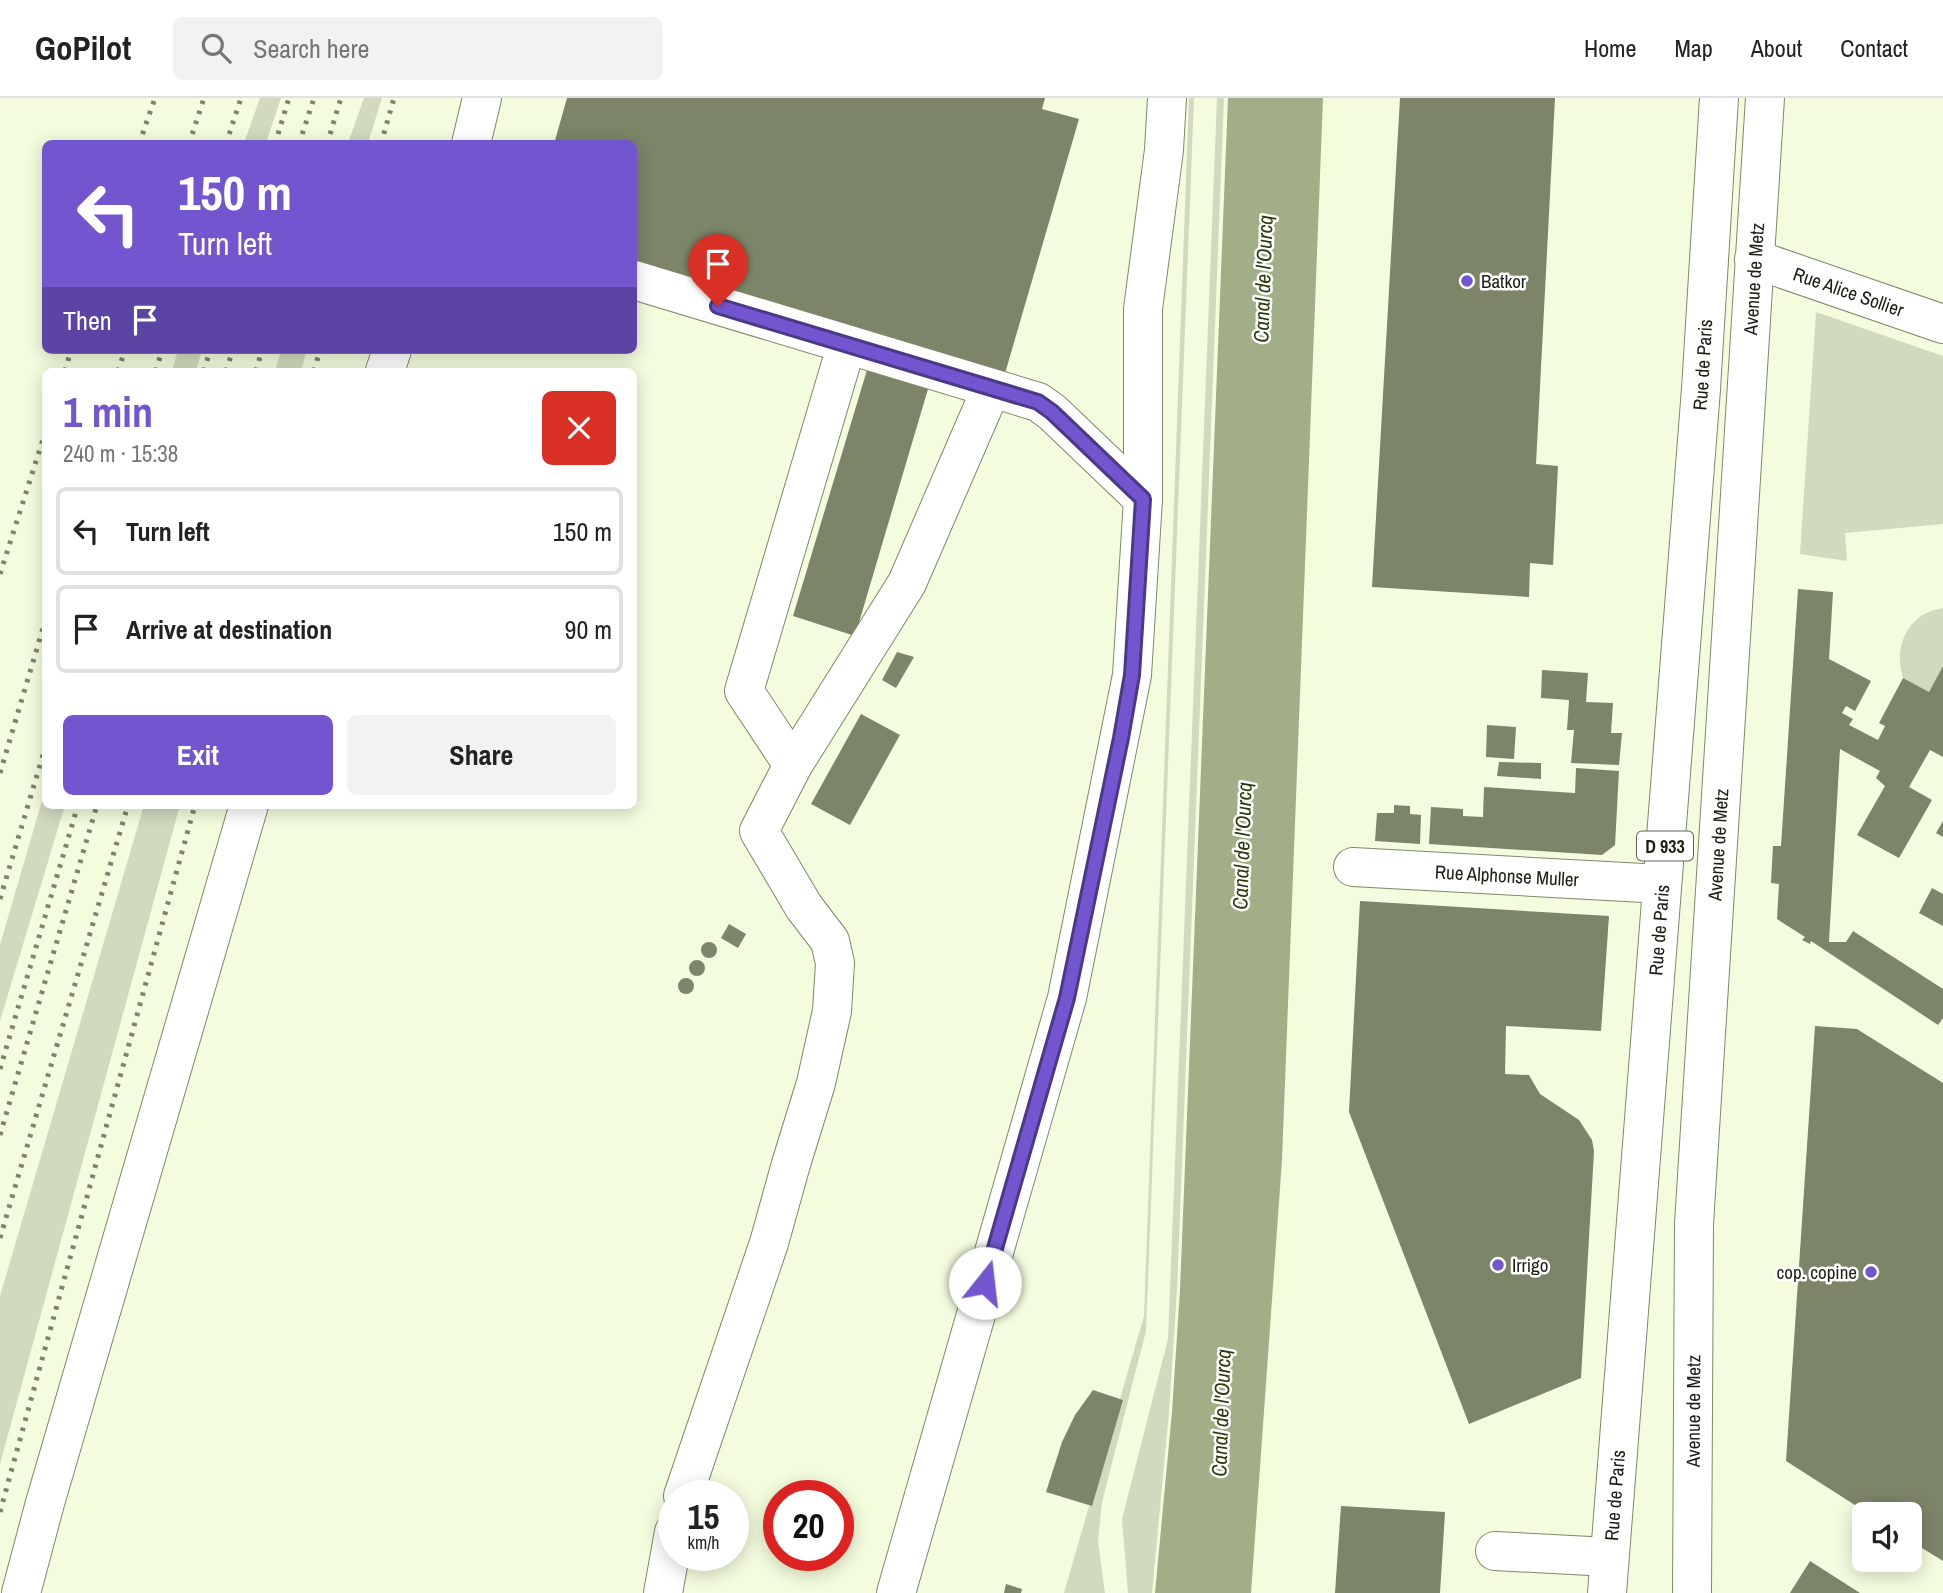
<!DOCTYPE html>
<html lang="en">
<head>
<meta charset="utf-8">
<style>
	:root { --surface:#fff; --page:#f2f2f2; --text:#222; --muted:#767676; --line:#e0e0e0; --accent:#7356cf }
	body { margin:0; font-family:"Archivo Narrow",sans-serif; background:var(--page); color:var(--text); height:100vh; display:flex; flex-direction:column; font-size:26px; white-space:nowrap }
	* { box-sizing:border-box; margin:0 }
	p { font-size:23px; color:var(--muted) }
	.icon { flex:none; width:38px; height:38px; fill:none; stroke:currentColor; stroke-width:2; stroke-linecap:round; stroke-linejoin:round }
	.map { position:relative; flex:1; overflow:hidden }
	.panel { position:absolute; left:42px; top:270px; width:595px; height:441px; display:flex; flex-direction:column; background:var(--surface); border-radius:10px; box-shadow:0 4px 18px #0003 }
	.panel>* { flex:none }
	.hud { position:absolute; left:42px; top:42px; width:595px; height:214px; border-radius:10px; box-shadow:0 4px 18px #0003; background:#7356cf; color:#fff; overflow:hidden }
	.controls { position:absolute; left:1852px; top:1404px; display:grid; gap:14px }
	.controls a { display:grid; place-items:center; width:70px; height:70px; border-radius:10px; background:var(--surface); box-shadow:0 4px 18px #0003; font-size:35px }
	.speed { position:absolute; left:658px; top:1382px; display:flex; gap:14px; font-size:35px; font-weight:700; text-align:center }
	.speed>* { display:grid; place-content:center; width:91px; height:91px; border-radius:50%; background:var(--surface); box-shadow:0 4px 18px #0003; line-height:1 }
	.speed small { font-size:18px; font-weight:400 }
	.speed .limit { border:10px solid #d22; background:#fff; color:#111 }
	.pin { position:absolute; display:grid; place-items:center; width:60px; height:60px; color:#fff; margin:-72px -30px; border-radius:50% 50% 50% 0; rotate:-45deg; box-shadow:0 0 7px #0007 }
	.pin .icon { rotate:45deg }
	.me { position:absolute; width:77px; margin:-38px; rotate:16deg; stroke-linejoin:round; filter:drop-shadow(0 0 5px #0008) }
	.turn { display:flex; align-items:center; gap:24px; height:147px; padding:0 21px; font-size:32px }
	.turn .icon { width:91px; height:91px; stroke-width:2.5 }
	.turn b { display:block; font-size:49px; line-height:60px }
	.then { display:flex; align-items:center; height:66px; padding:0 21px; background:#0003; gap:14px; font-size:26px }
	.round { display:grid; place-items:center; flex:none; width:74px; height:74px; border-radius:10px; background:var(--page) }
	.headline { display:flex; align-items:center; justify-content:space-between; height:119px; padding:0 21px }
	h1 { font-size:42px; font-weight:700; line-height:52px; color:var(--accent) }
	.cta { display:flex; gap:14px; margin-top:auto; padding:14px 21px }
	.cta a { flex:1; height:80px; border-radius:10px; background:var(--accent); color:#fff; font-size:28px; font-weight:700; line-height:80px; text-align:center }
	.cta a+a { background:var(--page); color:var(--text) }
	ul { padding:0; list-style:none }
	li { display:flex; align-items:center; gap:21px; height:88px; margin:0 14px 10px; padding:0 7px; border:4px solid var(--line); border-radius:10px }
	li div { flex:1 }
	li b { display:block; font-size:26px }
	li em { font-style:normal }
	header { display:flex; align-items:center; gap:42px; box-sizing:border-box; height:98px; padding:0 35px; background:var(--surface); border-bottom:2px solid var(--line) }
	header strong { font-size:33px }
	nav { display:flex; gap:38px; margin-inline-start:auto; font-size:24px }
	.search { width:490px; height:63px; background:var(--page); display:flex; align-items:center; gap:18px; box-sizing:border-box; padding:0 24px; border-radius:10px; color:var(--muted); font-size:26px }
	.map>svg:first-child { display:block }
</style>
</head>
<body>
<header>
<strong>GoPilot</strong>
<div class="search"><svg class="icon" aria-label="search" viewBox="0 0 24 24"><circle cx="10" cy="10" r="6"/><path d="M15 15l6 6"/></svg>Search here</div>
<nav><a>Home</a><a>Map</a><a>About</a><a>Contact</a></nav>
</header>
<div class="map">
<svg width="1943" height="1495" viewBox="0 0 1943 1495">
	<rect width="100%" height="100%" fill="#f3fcdd"/>
	<!-- green -->
	<path fill="#d1dabe" d="M 260,0 L 281,0 L 266,45 L 244,45 Z
		M 364,0 L 382,0 L 368,45 L 348,45 Z
		M 1189,0 L 1194,0 L 1146,1233 L 1102,1404 L 1098,1443 L 1105,1495 L 1064,1495 L 1144,1218 Z
		M 1217,0 L 1224,0 L 1177,1192 L 1169,1314 L 1152,1495 L 1128,1495 L 1122,1421 L 1168,1241 Z
		M 1816,214 L 1943,258 L 1943,426 L 1845,435 L 1847,463 L 1800,456 Z
		M 178,252 L 202,252 L 196,273 L 172,273 Z
		M 281,252 L 307,252 L 301,273 L 275,273 Z
		M 1943,510 L 1943,568 L 1929,594 L 1903,580 C 1893,548 1908,515 1943,510 Z
		M 45,692 L 46,707 L 65,707 L 0,923 L 0,847 Z
		M 144,707 L 180,707 L 0,1366 L 0,1198 Z"/>
	<!-- water -->
	<path fill="#a2ae87" d="M 1228,0 L 1323,0 L 1282,1062 L 1251,1495 L 1155,1495 L 1172,1314 L 1180,1192 Z"/>
	<!-- building -->
	<path fill="#7c8568" d="M 567,0 L 1045,0 L 1042,11 L 1079,21 L 1004,279 L 634,171 L 634,46 L 554,46 Z
		M 1400,0 L 1555,0 L 1536,366 L 1558,368 L 1553,467 L 1530,465 L 1529,499 L 1372,489 Z
		M 867,272 L 928,291 L 855,538 L 793,518 Z
		M 1798,491 L 1833,494 L 1829,561 L 1871,583 L 1855,613 L 1846,608 L 1842,615 L 1853,621 L 1849,627 L 1878,642 L 1885,628 L 1879,625 L 1903,580 L 1929,594 L 1943,568 L 1943,659 L 1930,652 L 1909,689 L 1932,702 L 1899,760 L 1857,737 L 1885,688 L 1876,680 L 1880,673 L 1840,651 L 1829,844 L 1846,844 L 1853,833 L 1943,891 L 1943,920 L 1938,927 L 1811,843 L 1810,846 L 1802,842 L 1805,839 L 1777,821 L 1779,786 L 1771,785 L 1773,748 L 1781,748 Z
		M 897,554 L 914,559 L 896,590 L 882,582 Z
		M 1542,572 L 1588,575 L 1586,604 L 1613,605 L 1611,635 L 1622,635 L 1619,667 L 1571,665 L 1574,632 L 1567,632 L 1569,602 L 1541,600 Z
		M 861,616 L 900,637 L 850,727 L 811,706 Z
		M 1487,627 L 1516,629 L 1514,661 L 1486,659 Z
		M 1499,664 L 1541,665 L 1541,681 L 1497,678 Z
		M 1576,670 L 1619,673 L 1615,747 L 1602,757 L 1429,746 L 1431,709 L 1463,711 L 1463,718 L 1483,719 L 1484,689 L 1575,695 Z
		M 1394,707 L 1410,708 L 1410,716 L 1421,717 L 1420,746 L 1375,743 L 1377,715 L 1394,715 Z
		M 1943,723 L 1943,739 L 1936,735 Z
		M 1932,790 L 1943,796 L 1943,828 L 1919,815 Z
		M 1360,803 L 1609,818 L 1601,933 L 1506,928 L 1505,976 L 1529,977 L 1540,996 L 1579,1022 L 1592,1042 L 1594,1053 L 1581,1280 L 1469,1326 L 1349,1014 Z
		M 729,826 L 746,836 L 738,850 L 721,840 Z
		M701 852a8 8 0 1 1 16 0a8 8 0 1 1-16 0Z
		M689 870a8 8 0 1 1 16 0a8 8 0 1 1-16 0Z
		M678 888a8 8 0 1 1 16 0a8 8 0 1 1-16 0Z
		M 1815,928 L 1857,931 L 1943,985 L 1943,1463 L 1909,1442 L 1909,1416 L 1869,1416 L 1786,1363 Z
		M 1093,1292 L 1123,1302 L 1092,1408 L 1046,1394 L 1062,1344 L 1075,1317 Z
		M 1341,1408 L 1445,1414 L 1440,1495 L 1335,1495 Z
		M 1810,1463 L 1860,1495 L 1790,1495 Z
		M 1006,1486 L 1022,1491 L 1021,1495 L 1004,1495 Z"/>
	<g fill="none" stroke-linecap="round" stroke-linejoin="round">
		<!-- minor casing -->
		<g stroke="#7f886b" stroke-width="40">
			<g id="minor">
				<path d="M 471,46 L 482,0"/>
				<path id="s1" d="M 1754,161 L 1943,226"/>
				<path d="M 634,182 L 1038,304 L 1052,314 L 1143,401 L 1132,577 L 1067,900 L 896,1495"/>
				<path d="M 843,259 L 744,593 L 793,667 L 907,485 L 991,291"/>
				<path d="M 385,273 L 392,252"/>
				<path d="M 1143,401 L 1143,211 L 1164,52 L 1167,0"/>
				<path id="s2" d="M 1353,769 L 1662,786"/>
				<path d="M 683,1398 L 769,1145 L 791,1066 L 816,985 L 832,913 L 835,865 L 830,843 L 804,809 L 759,733 L 793,667"/>
				<path d="M 1495,1453 L 1609,1459"/>
				<path d="M 21,1495 L 45,1405 L 249,707"/>
				<path d="M 663,1495 L 674,1434"/>
			</g>
		</g>
		<!-- major casing -->
		<g stroke="#7f886b" stroke-width="40">
			<g id="major">
				<path id="s3" d="M 1607,1495 L 1701,291 L 1719,0"/>
				<path id="s4" d="M 1692,1495 L 1694,1126 L 1765,0"/>
			</g>
		</g>
		<!-- minor -->
		<use href="#minor" stroke="#fff" stroke-width="38"/>
		<!-- major -->
		<use href="#major" stroke="#fff" stroke-width="38"/>
		<!-- rail -->
		<path stroke="#7d836e" stroke-width="5" stroke-dasharray="3.5 7" stroke-linecap="butt" d="M 139,46 L 155,0
			M 189,46 L 204,0
			M 226,46 L 241,0
			M 275,46 L 289,0
			M 299,46 L 314,0
			M 327,46 L 341,0
			M 381,46 L 394,0
			M 65,273 L 71,252
			M 118,273 L 125,252
			M 156,273 L 162,252
			M 204,273 L 210,252
			M 226,273 L 233,252
			M 256,273 L 262,252
			M 314,273 L 320,252
			M 0,476 L 46,332
			M 0,675 L 46,520
			M 0,801 L 46,647
			M 0,971 L 78,707
			M 0,1037 L 97,707
			M 0,1140 L 128,707
			M 0,1414 L 195,707"/>
	</g>
	<g fill="none" stroke-linecap="round" stroke-linejoin="round">
		<!-- route casing -->
		<g stroke="#4b3887" stroke-width="18">
			<path id="route" d="M 718,208 L 1038,304 L 1052,314 L 1143,401 L 1132,577 L 1121,640 L 1067,900 L 985,1185"/>
		</g>
		<!-- route -->
		<use href="#route" stroke="#7356cf" stroke-width="12"/>
	</g>
	<!-- markers -->
	<g fill="#7356cf" stroke="#fff" stroke-width="2.5">
		<circle cx="1467" cy="183" r="7"/>
		<circle cx="1498" cy="1167" r="7"/>
		<circle cx="1871" cy="1174" r="7"/>
	</g>
	<g text-anchor="middle" dominant-baseline="central" stroke-width="5" stroke-linejoin="round" paint-order="stroke">
		<!-- shield labels -->
		<rect fill="#fff" stroke="#5f625a" stroke-width="2" x="1637" y="733.5" width="56" height="29" rx="5"/>
		<g font-size="18" font-weight="bold" fill="#1b1f13">
			<text x="1665" y="748">D 933</text>
		</g>
		<!-- street labels -->
		<g font-size="19" fill="#1b1f13" stroke="#fff">
			<text stroke="none"><textPath href="#s4" startOffset="1316">Avenue de Metz</textPath></text>
			<text stroke="none"><textPath href="#s1" startOffset="100">Rue Alice Sollier</textPath></text>
			<text stroke="none"><textPath href="#s3" startOffset="1232">Rue de Paris</textPath></text>
			<text stroke="none"><textPath href="#s4" startOffset="749">Avenue de Metz</textPath></text>
			<text stroke="none"><textPath href="#s2" startOffset="154">Rue Alphonse Muller</textPath></text>
			<text stroke="none"><textPath href="#s3" startOffset="665">Rue de Paris</textPath></text>
			<text stroke="none"><textPath href="#s4" startOffset="182">Avenue de Metz</textPath></text>
			<text stroke="none"><textPath href="#s3" startOffset="98">Rue de Paris</textPath></text>
		</g>
		<!-- poi labels -->
		<g font-size="19" fill="#1b1f13" stroke="#fff" text-anchor="start">
			<text x="1481" y="183">Batkor</text>
			<text x="1512" y="1167">Irrigo</text>
			<text x="1857" y="1174" text-anchor="end">cop. copine</text>
		</g>
		<!-- water labels -->
		<g font-size="21" font-style="italic" fill="#2f390b" stroke="#fff">
			<text transform="translate(1263 181) rotate(-88)">Canal de l'Ourcq</text>
			<text transform="translate(1242 748) rotate(-88)">Canal de l'Ourcq</text>
			<text transform="translate(1221 1315) rotate(-88)">Canal de l'Ourcq</text>
		</g>
	</g>
</svg>
<div class="controls">
<a><svg class="icon" aria-label="sound" viewBox="0 0 24 24"><path d="M4 9h4l5-4v14l-5-4H4zM17 9q2 3 0 6"/></svg></a>
</div>
<div class="speed"><div>15<small>km/h</small></div><div class="limit">20</div></div>
<div class="pin" style="left:718px;top:208px;background:#d93025"><svg class="icon" aria-label="arrive" viewBox="0 0 24 24"><path d="M6 21V4h12l-3 4 3 4H6"/></svg></div>
<svg class="me" style="left:985px;top:1185px" viewBox="-20 -20 40 40"><circle r="19" fill="#fff"/><path d="M0-13L10 11 0 6-10 11z" fill="#7356cf"/></svg>
<div class="hud">
<div class="turn"><svg class="icon" aria-label="left" viewBox="0 0 24 24"><path d="M17 20v-9H6M10 6l-5 5 5 5"/></svg><div><b>150 m</b>Turn left</div></div>
<div class="then">Then<svg class="icon" aria-label="arrive" viewBox="0 0 24 24"><path d="M6 21V4h12l-3 4 3 4H6"/></svg></div>
</div>
<section class="panel">
<div class="headline"><div><h1>1 min</h1><p>240 m · 15:38</p></div><a class="round" style="background:#d93025;color:#fff"><svg class="icon" aria-label="close" viewBox="0 0 24 24"><path d="M6 6l12 12M18 6L6 18"/></svg></a></div>
<ul>
<li><svg class="icon" aria-label="left" viewBox="0 0 24 24"><path d="M17 20v-9H6M10 6l-5 5 5 5"/></svg><div><b>Turn left</b></div><em>150 m</em></li>
<li><svg class="icon" aria-label="arrive" viewBox="0 0 24 24"><path d="M6 21V4h12l-3 4 3 4H6"/></svg><div><b>Arrive at destination</b></div><em>90 m</em></li>
</ul>
<div class="cta"><a>Exit</a><a>Share</a></div>
</section>
</div>
</body>
</html>
